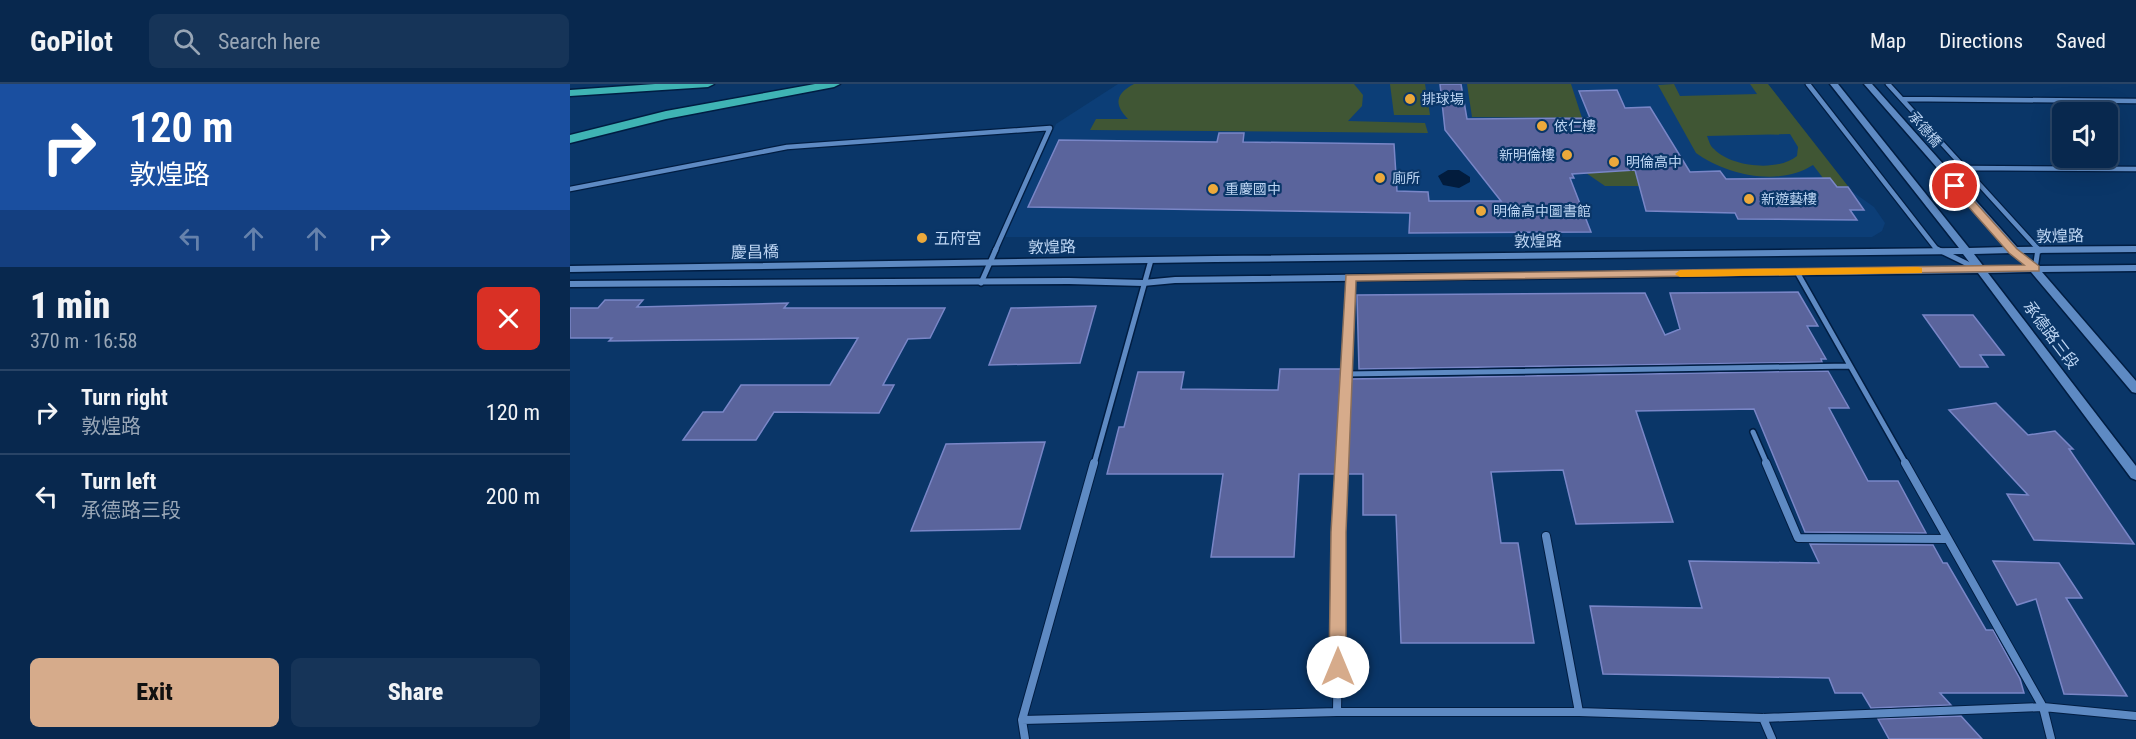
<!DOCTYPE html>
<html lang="en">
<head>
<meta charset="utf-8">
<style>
	:root { --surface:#08284e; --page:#163458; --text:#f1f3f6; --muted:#98a6b6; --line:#294466; --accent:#d6ab8b }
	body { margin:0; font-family:"Roboto Condensed","Noto Sans TC",sans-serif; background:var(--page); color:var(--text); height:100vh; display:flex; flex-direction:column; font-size:22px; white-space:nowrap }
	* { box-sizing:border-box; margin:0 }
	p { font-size:20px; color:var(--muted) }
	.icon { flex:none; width:33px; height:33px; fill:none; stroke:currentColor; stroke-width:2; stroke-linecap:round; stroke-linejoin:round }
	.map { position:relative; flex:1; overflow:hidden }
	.sheet { display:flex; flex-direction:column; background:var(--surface); width:570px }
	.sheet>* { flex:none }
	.top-card { background:#1a4fa0; color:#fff; overflow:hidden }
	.tools { position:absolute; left:1482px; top:18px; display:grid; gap:12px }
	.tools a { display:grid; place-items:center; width:66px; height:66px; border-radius:9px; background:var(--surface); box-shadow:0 6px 24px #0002,0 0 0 2px var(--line); font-size:30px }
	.pin { position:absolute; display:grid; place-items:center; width:51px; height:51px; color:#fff; margin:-26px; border:3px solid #fff; border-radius:50%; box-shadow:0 2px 6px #0007 }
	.me { position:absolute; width:66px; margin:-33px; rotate:0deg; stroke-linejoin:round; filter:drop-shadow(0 0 4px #0008) }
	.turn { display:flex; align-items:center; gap:21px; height:126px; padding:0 30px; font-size:27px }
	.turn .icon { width:78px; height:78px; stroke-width:2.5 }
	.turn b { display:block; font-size:42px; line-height:51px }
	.lanes { display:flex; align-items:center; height:57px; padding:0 30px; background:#0003; justify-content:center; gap:30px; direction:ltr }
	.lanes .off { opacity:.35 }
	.round { display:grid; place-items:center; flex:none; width:63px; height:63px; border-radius:9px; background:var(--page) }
	.overview { display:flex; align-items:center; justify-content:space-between; height:102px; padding:0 30px }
	h1 { font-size:36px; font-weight:800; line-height:45px }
	.cta { display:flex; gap:12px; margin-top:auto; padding:12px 30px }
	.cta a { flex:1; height:69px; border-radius:9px; background:var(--accent); color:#111; font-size:24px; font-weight:800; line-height:69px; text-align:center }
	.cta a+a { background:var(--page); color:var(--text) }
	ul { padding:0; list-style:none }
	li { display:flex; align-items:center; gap:18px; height:84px; padding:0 30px; border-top:2px solid var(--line) }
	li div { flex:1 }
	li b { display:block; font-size:22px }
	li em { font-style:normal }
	header { display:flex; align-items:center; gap:36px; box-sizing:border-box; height:84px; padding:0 30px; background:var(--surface); border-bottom:2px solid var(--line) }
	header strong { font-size:28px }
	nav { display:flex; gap:33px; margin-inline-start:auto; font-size:21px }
	.search { width:420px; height:54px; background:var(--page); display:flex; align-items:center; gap:15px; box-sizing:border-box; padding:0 21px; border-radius:9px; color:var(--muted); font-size:22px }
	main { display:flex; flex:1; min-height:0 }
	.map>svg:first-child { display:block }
</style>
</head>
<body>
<header>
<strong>GoPilot</strong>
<div class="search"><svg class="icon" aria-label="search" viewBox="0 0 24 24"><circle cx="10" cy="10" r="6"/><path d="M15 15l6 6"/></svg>Search here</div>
<nav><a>Map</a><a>Directions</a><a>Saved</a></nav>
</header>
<main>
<section class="sheet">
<div class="top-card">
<div class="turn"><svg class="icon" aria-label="right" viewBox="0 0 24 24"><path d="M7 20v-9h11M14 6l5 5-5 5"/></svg><div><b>120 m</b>敦煌路</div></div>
<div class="lanes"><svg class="icon off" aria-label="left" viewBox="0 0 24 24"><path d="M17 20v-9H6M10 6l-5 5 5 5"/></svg><svg class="icon off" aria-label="ahead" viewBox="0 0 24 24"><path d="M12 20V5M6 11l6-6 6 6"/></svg><svg class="icon off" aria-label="ahead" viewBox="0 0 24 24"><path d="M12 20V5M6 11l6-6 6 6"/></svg><svg class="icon" aria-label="right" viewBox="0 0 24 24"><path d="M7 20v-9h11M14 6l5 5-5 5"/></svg></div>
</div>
<div class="overview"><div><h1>1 min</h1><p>370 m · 16:58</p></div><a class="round" style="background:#d93025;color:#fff"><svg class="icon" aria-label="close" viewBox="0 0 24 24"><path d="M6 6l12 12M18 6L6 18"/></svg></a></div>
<ul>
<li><svg class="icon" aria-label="right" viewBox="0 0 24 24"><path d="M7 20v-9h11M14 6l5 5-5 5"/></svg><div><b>Turn right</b><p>敦煌路</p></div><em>120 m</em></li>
<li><svg class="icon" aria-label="left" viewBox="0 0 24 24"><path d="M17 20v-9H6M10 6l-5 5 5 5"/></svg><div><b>Turn left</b><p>承德路三段</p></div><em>200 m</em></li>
</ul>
<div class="cta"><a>Exit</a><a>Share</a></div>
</section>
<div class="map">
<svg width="1566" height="655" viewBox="0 0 1566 655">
	<rect width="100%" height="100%" fill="#0a3668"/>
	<!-- built -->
	<path fill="#0c3e77" d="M 548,0 L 1198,0 L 1280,106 L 1304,123 L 1315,139 L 1312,147 L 1302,153 L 435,153 L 486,40 Z"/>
	<!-- green -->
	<path fill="#405634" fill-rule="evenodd" d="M 564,0 L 784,0 L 793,11 L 792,22 L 778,37 L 855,39 L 858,49 L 520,46 L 526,35 L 558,35 C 544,21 545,10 564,0 Z
		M 820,0 L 855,0 L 860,31 L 824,31 Z
		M 897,0 L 1001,0 L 1012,34 L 902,33 Z
		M 1104,0 L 1110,12 L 1187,10 L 1180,0 L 1198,0 L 1281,106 L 1263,107 L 1243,81 C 1209,103 1156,91 1126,69 L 1088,1 ZM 1220,50 L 1228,63 L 1227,72 C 1208,88 1161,83 1144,65 C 1140,62 1139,57 1137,52 Z
		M 1067,86 L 1077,102 L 1035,102 L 1016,89 Z"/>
	<!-- water -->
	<path fill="#021c3d" d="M 878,86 L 889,86 L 900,93 L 900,98 L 889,104 L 873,101 L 868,92 Z"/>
	<!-- building -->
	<path fill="#5a649c" stroke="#7986c7" stroke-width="1.5" d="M 870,0 L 891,0 L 897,35 L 1020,34 L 1009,7 L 1047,6 L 1055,24 L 1080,23 L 1120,88 L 1150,87 L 1156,95 L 1260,94 L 1267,103 L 1278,103 L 1294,126 L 1280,126 L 1287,136 L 1168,135 L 1165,129 L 1076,127 L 1065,86 L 1002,90 L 1004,94 L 1000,94 L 1021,148 L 839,149 L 840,129 L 458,123 L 489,56 L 647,58 L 649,49 L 674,49 L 673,58 L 824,60 L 827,107 L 858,108 L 859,117 L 931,117 L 875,46 Z
		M 1228,208 L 1248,242 L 1237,242 L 1256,275 L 1251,275 L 1252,278 L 789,285 L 787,211 L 1075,209 L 1095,251 L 1110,245 L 1100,209 Z
		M 35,216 L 73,216 L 67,223 L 218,219 L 214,224 L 375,224 L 360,254 L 338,255 L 313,301 L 324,301 L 309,329 L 204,328 L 186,356 L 113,356 L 133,328 L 153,328 L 171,301 L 260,301 L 288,254 L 39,257 L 42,254 L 0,254 L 0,224 L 28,224 Z
		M 526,222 L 510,279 L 419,281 L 441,224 Z
		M 1353,231 L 1403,231 L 1434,271 L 1410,271 L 1418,283 L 1390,283 Z
		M 710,285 L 771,285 L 765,390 L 729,390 L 724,473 L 641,473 L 653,390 L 537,390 L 549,343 L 554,343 L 568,288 L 614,288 L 611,305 L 708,306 Z
		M 1258,287 L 1279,324 L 1259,324 L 1298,397 L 1328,397 L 1356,449 L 1235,448 L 1184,325 L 1066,327 L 1103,438 L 1006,440 L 993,386 L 921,388 L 931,459 L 948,459 L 964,559 L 831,559 L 826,431 L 793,431 L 793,390 L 777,390 L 780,295 Z
		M 1426,319 L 1458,351 L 1485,347 L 1503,365 L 1499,365 L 1564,460 L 1464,456 L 1437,410 L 1458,411 L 1379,326 Z
		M 475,358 L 450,445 L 341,447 L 376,360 Z
		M 1240,460 L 1363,461 L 1373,479 L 1377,479 L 1416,546 L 1423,546 L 1450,595 L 1454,609 L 1370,609 L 1381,621 L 1301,624 L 1292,609 L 1265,609 L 1259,594 L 1033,590 L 1020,522 L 1132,524 L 1119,477 L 1249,479 Z
		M 1423,477 L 1489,479 L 1512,514 L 1496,514 L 1557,612 L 1494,610 L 1466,515 L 1447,521 Z
		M 1391,632 L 1412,655 L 1319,655 L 1308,635 Z"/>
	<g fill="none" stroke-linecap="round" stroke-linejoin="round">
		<!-- street-far2 casing -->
		<g stroke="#001d42" stroke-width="7">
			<path id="street-far2" d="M 1238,0 L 1368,167
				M 1318,0 L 1470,167
				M 1332,15 L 1566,17
				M 1396,84 L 1566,85
				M 0,105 L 217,63 L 480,44 L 425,167"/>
		</g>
		<!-- street-far1 casing -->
		<g stroke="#001d42" stroke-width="8">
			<path id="street-far1" d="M 1367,165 L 1410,186
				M 1465,185 L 1468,165
				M 1227,188 L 1336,380
				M 411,199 L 426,165
				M 777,290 L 1279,282
				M 1183,348 L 1197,380
				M 524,380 L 581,176
				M 771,380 L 780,194"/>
		</g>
		<!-- street casing -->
		<g stroke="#001d42" stroke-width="10">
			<path id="street" d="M 1196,379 L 1228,454 L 1377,455
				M 1335,379 L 1473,623 L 1481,655
				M 976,452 L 1009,628
				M 767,628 L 771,379
				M 1193,634 L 1202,655
				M 452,636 L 767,628 L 1009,628 L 1193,634 L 1473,623 L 1566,632
				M 455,655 L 452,636 L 524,379"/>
		</g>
		<!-- secondary casing -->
		<g stroke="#001d42" stroke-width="3">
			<path id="secondary" d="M 1260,0 L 1268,0 L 1399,164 L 1436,163 L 1294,0 L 1302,0 L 1447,163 L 1566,162 L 1566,168 L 1452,169 L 1452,173 L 1448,174 L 1441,169 L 1404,170 L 1414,183 L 1456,182 L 1461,179 L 1467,182 L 1566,181 L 1566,187 L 1472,188 L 1566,297 L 1566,309 L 1562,308 L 1461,188 L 1418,189 L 1566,382 L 1566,396 L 1561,394 L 1408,189 L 605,199 L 573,202 L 499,200 L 0,203 L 0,197 L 499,194 L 573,196 L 605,193 L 1403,183 L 1393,170 L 645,178 L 0,188 L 0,182 L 645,172 L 1389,164 Z"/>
		</g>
		<!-- highway casing -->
		<g stroke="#001d42" stroke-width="3">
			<path id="highway" d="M 85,0 L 144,0 L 138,3 L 0,12 L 0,6 Z
				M 245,0 L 270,0 L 264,3 L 96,35 L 0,59 L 0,51 L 96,27 Z"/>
		</g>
		<!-- street-far2 -->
		<use href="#street-far2" stroke="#5e8ac3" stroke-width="4.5"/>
		<!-- street-far1 -->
		<use href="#street-far1" stroke="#5e8ac3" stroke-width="5"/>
		<!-- street -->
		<use href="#street" stroke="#5e8ac3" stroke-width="8"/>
		<!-- secondary -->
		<use href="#secondary" fill="#5e8ac3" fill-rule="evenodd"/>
		<!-- highway -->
		<use href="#highway" fill="#3fb4b4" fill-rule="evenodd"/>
	</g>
	<!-- route -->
	<path fill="#d6ab8b" stroke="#8b6f5a" stroke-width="1.5" d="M 1382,100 L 1389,100 L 1447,165 L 1469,182 L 1469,187 L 786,197 L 776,448 L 776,583 L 774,589 L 768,591 L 761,589 L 759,583 L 761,448 L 776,191 L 1454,181 L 1439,169 L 1382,104 Z"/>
	<!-- slow -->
	<path fill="#f59e0b" d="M 1348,183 L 1352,184 L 1352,189 L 1110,193 L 1105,190 L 1110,186 Z"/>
	<!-- markers -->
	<g fill="#eca93b" stroke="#0a3668" stroke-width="2">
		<circle cx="840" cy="15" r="6"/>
		<circle cx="972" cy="42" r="6"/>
		<circle cx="997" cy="71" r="6"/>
		<circle cx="1044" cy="78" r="6"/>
		<circle cx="810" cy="94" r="6"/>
		<circle cx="643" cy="105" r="6"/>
		<circle cx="1179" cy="115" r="6"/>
		<circle cx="911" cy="127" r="6"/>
		<circle cx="352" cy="154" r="6"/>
	</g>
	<g text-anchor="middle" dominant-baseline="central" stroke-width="4.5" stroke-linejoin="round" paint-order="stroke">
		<!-- far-poi labels -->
		<g font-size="14" fill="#bdd5f3" stroke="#0a3668" text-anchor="start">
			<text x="852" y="15">排球場</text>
			<text x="984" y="42">依仁樓</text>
			<text x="985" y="71" text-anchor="end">新明倫樓</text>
			<text x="1056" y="78">明倫高中</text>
			<text x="822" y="94">廁所</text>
			<text x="655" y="105">重慶國中</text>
			<text x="1191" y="115">新遊藝樓</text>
			<text x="923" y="127">明倫高中圖書館</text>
		</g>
		<!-- far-street labels -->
		<g font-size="14" fill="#bdd5f3" stroke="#0a3668">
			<text transform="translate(1355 45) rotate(49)">承德橋</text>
		</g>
		<!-- street labels -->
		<g font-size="16" fill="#bdd5f3" stroke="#0a3668">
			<text transform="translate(1490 152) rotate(-1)">敦煌路</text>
			<text transform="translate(968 157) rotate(-1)">敦煌路</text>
			<text transform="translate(482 163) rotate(-1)">敦煌路</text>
			<text transform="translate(185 168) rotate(-1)">慶昌橋</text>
			<text transform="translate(1481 251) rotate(53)">承德路三段</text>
		</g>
		<!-- poi labels -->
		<g font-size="16" fill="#bdd5f3" stroke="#0a3668" text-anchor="start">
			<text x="364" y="154">五府宮</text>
		</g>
	</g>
</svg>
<div class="tools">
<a><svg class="icon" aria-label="sound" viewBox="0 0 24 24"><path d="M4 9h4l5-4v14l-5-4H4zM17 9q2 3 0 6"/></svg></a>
</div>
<div class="pin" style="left:1385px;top:102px;background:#d93025"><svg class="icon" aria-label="arrive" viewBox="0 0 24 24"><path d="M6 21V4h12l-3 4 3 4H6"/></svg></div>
<svg class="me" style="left:768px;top:583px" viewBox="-20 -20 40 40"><circle r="19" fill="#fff"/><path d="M0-13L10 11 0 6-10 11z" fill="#d6ab8b"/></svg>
</div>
</main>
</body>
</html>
